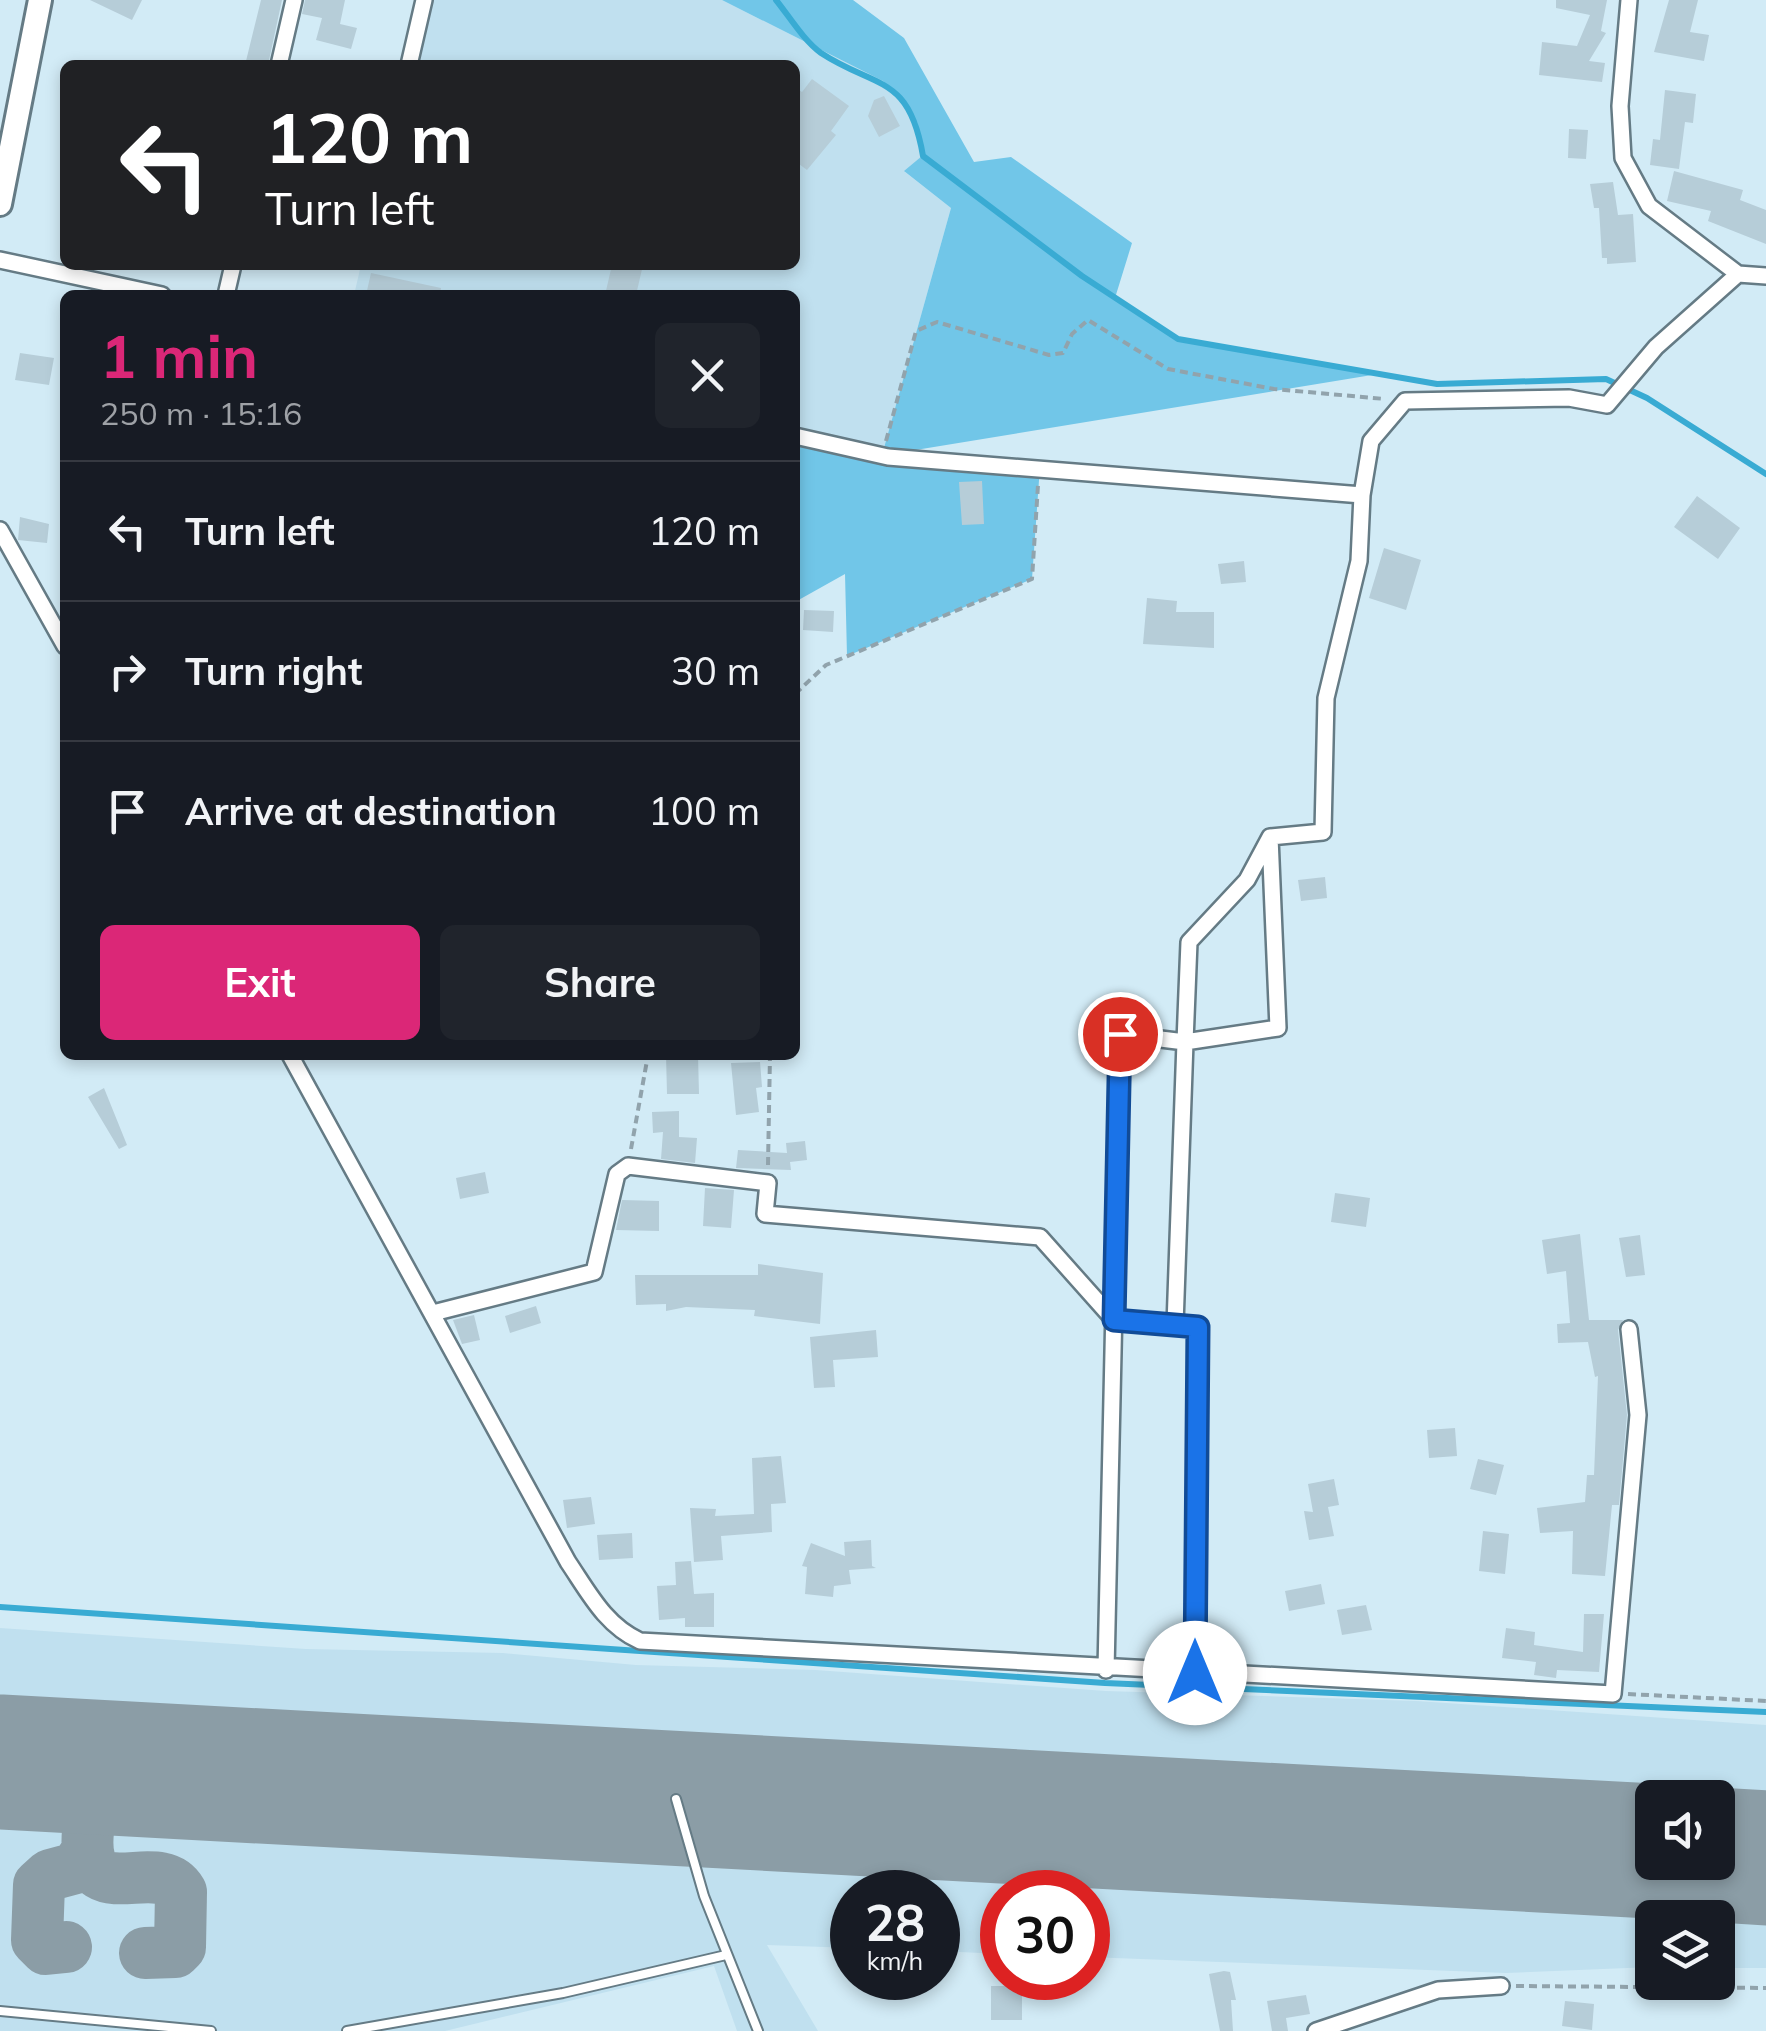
<!DOCTYPE html>
<html lang="en">
<head>
<meta charset="utf-8">
<style>
	:root { --surface:#171b24; --page:#20242c; --text:#f1f3f6; --muted:#9ea1a6; --line:#363941; --accent:#db2777 }
	body { margin:0; font-family:Mulish,sans-serif; background:var(--page); color:var(--text); height:100vh; display:flex; flex-direction:column; font-size:38px; white-space:nowrap }
	* { box-sizing:border-box; margin:0 }
	p { font-size:32px; color:var(--muted) }
	.icon { flex:none; width:55px; height:55px; fill:none; stroke:currentColor; stroke-width:2; stroke-linecap:round; stroke-linejoin:round }
	.map { position:relative; flex:1; overflow:hidden }
	.side { position:absolute; left:60px; top:290px; width:740px; height:770px; display:flex; flex-direction:column; background:var(--surface); border-radius:15px; box-shadow:0 5px 15px #0003 }
	.side>* { flex:none }
	.guide { position:absolute; left:60px; top:60px; width:740px; height:210px; border-radius:15px; box-shadow:0 5px 15px #0003; background:#202124; color:#fff; overflow:hidden }
	.controls { position:absolute; left:1635px; top:1780px; display:grid; gap:20px }
	.controls a { display:grid; place-items:center; width:100px; height:100px; border-radius:15px; background:var(--surface); box-shadow:0 5px 15px #0003; font-size:50px }
	.speed { position:absolute; left:830px; top:1870px; display:flex; gap:20px; font-size:50px; font-weight:700; text-align:center }
	.speed>* { display:grid; place-content:center; width:130px; height:130px; border-radius:50%; background:var(--surface); box-shadow:0 5px 15px #0003; line-height:1 }
	.speed small { font-size:25px; font-weight:400 }
	.speed .limit { border:15px solid #d22; background:#fff; color:#111 }
	.pin { position:absolute; display:grid; place-items:center; width:85px; height:85px; color:#fff; margin:-42px; border:5px solid #fff; border-radius:50%; box-shadow:0 2px 10px #0007 }
	.me { position:absolute; width:110px; margin:-55px; rotate:0deg; stroke-linejoin:round; filter:drop-shadow(0 0 8px #0008) }
	.turn { display:flex; align-items:center; gap:35px; height:210px; padding:0 40px; font-size:45px }
	.turn .icon { width:130px; height:130px; stroke-width:2.5 }
	.turn b { display:block; font-size:70px; line-height:85px }
	.round { display:grid; place-items:center; flex:none; width:105px; height:105px; border-radius:15px; background:var(--page) }
	.head { display:flex; align-items:center; justify-content:space-between; height:170px; padding:0 40px }
	h1 { font-size:60px; font-weight:700; line-height:75px; color:var(--accent) }
	.button { display:flex; gap:20px; margin-top:auto; padding:20px 40px }
	.button a { flex:1; height:115px; border-radius:15px; background:var(--accent); color:#fff; font-size:40px; font-weight:700; line-height:115px; text-align:center }
	.button a+a { background:var(--page); color:var(--text) }
	ul { padding:0; list-style:none }
	li { display:flex; align-items:center; gap:30px; height:140px; padding:0 40px; border-top:2px solid var(--line) }
	li div { flex:1 }
	li b { display:block; font-size:38px }
	li em { font-style:normal }
	.map>svg:first-child { display:block }
</style>
</head>
<body>
<div class="map">
<svg width="1766" height="2031" viewBox="0 0 1766 2031">
	<rect width="100%" height="100%" fill="#d2ebf6"/>
	<!-- built -->
	<path fill="#c0e0ef" fill-rule="evenodd" d="M 424,0 L 722,0 L 883,81 L 917,122 L 922,156 L 905,172 L 951,208 L 882,455 L 795,436 L 795,295 L 354,295 L 361,265 L 795,265 L 795,65 L 409,65 Z
		M 0,1628 L 306,1649 L 503,1653 L 636,1665 L 816,1670 L 1106,1691 L 1417,1701 L 1766,1725 L 1766,1968 L 1718,1968 L 1718,1918 L 1652,1918 L 1652,1967 L 1506,1973 L 1088,1957 L 1088,1892 L 1002,1892 L 1002,1954 L 938,1951 L 938,1892 L 852,1892 L 852,1948 L 767,1945 L 818,2031 L 737,2031 L 714,1966 L 445,2031 L 0,2031 ZM 1652,1798 L 1718,1798 L 1718,1862 L 1652,1862 Z"/>
	<!-- green -->
	<path fill="#71c6e8" d="M 722,0 L 853,0 L 904,38 L 974,162 L 1011,157 L 1132,243 L 1115,298 L 1178,339 L 1372,375 L 885,455 L 1040,466 L 1032,579 L 847,656 L 845,574 L 795,602 L 795,436 L 882,455 L 951,208 L 904,171 L 922,156 L 917,122 L 883,81 Z"/>
	<g fill="none" stroke-linecap="round" stroke-linejoin="round">
		<!-- stream -->
		<path stroke="#39abd3" stroke-width="6" d="M 776,0 C 789,16 804,41 821,53 C 876,89 909,74 923,156 L 1082,276 L 1178,339 L 1437,384 L 1606,379 L 1647,398 L 1766,474
			M 0,1607 L 1105,1683 L 1766,1712"/>
		<!-- taxiway -->
		<path stroke="#8b9da6" stroke-width="52" d="M 63,1766 L 82,1790 L 90,1812
			M 131,1769 C 107,1786 91,1802 88,1831 C 80,1916 158,1852 181,1892 L 180,1947 L 175,1952 L 145,1953
			M 66,1947 L 46,1949 L 37,1940 L 39,1885 L 50,1875 L 76,1868 L 86,1853"/>
		<!-- runway -->
		<path stroke="#8b9da6" stroke-width="135" d="M 0,1762 L 1652,1851
			M 1718,1855 L 1766,1858"/>
	</g>
	<!-- building -->
	<path fill="#b6cdd8" d="M 90,0 L 142,0 L 132,20 Z
		M 261,0 L 282,0 L 268,65 L 246,61 Z
		M 305,0 L 345,0 L 340,24 L 357,28 L 351,49 L 316,40 L 322,18 L 302,14 Z
		M 1556,0 L 1607,0 L 1601,31 L 1606,33 L 1589,61 L 1605,63 L 1602,82 L 1539,75 L 1542,42 L 1577,46 L 1590,15 L 1556,8 Z
		M 1669,0 L 1698,0 L 1690,32 L 1709,35 L 1704,61 L 1654,52 Z
		M 812,79 L 849,106 L 831,131 L 836,135 L 807,170 L 795,161 L 795,87 L 802,92 Z
		M 1665,90 L 1696,94 L 1693,123 L 1685,122 L 1679,169 L 1650,165 L 1653,139 L 1660,140 Z
		M 884,96 L 900,126 L 879,137 L 868,116 L 874,100 Z
		M 1569,129 L 1588,130 L 1586,159 L 1568,158 Z
		M 1674,171 L 1743,190 L 1740,200 L 1766,210 L 1766,244 L 1708,221 L 1711,211 L 1667,201 Z
		M 1613,182 L 1618,215 L 1633,214 L 1636,262 L 1607,264 L 1607,258 L 1602,258 L 1599,208 L 1594,208 L 1590,184 Z
		M 612,265 L 643,265 L 636,295 L 605,295 Z
		M 371,273 L 441,288 L 440,295 L 366,295 Z
		M 20,353 L 54,358 L 49,385 L 15,380 Z
		M 982,481 L 984,524 L 962,525 L 959,482 Z
		M 1697,496 L 1740,528 L 1718,559 L 1674,527 Z
		M 20,517 L 49,524 L 47,543 L 18,540 Z
		M 1384,548 L 1421,560 L 1406,610 L 1369,598 Z
		M 1244,561 L 1246,582 L 1221,584 L 1218,564 Z
		M 1147,598 L 1177,601 L 1176,612 L 1214,612 L 1214,648 L 1143,644 Z
		M 804,610 L 834,611 L 833,632 L 803,630 Z
		M 1325,877 L 1327,898 L 1301,901 L 1298,880 Z
		M 666,1055 L 698,1055 L 699,1094 L 667,1094 Z
		M 760,1062 L 762,1087 L 756,1088 L 759,1112 L 736,1115 L 731,1063 Z
		M 104,1088 L 127,1145 L 119,1149 L 88,1097 Z
		M 679,1111 L 679,1137 L 697,1138 L 695,1163 L 661,1159 L 663,1132 L 653,1133 L 652,1112 Z
		M 805,1141 L 807,1160 L 790,1162 L 791,1170 L 736,1168 L 738,1150 L 787,1153 L 786,1143 Z
		M 485,1172 L 489,1193 L 460,1199 L 456,1178 Z
		M 705,1188 L 734,1190 L 731,1228 L 703,1226 Z
		M 1335,1193 L 1370,1198 L 1366,1227 L 1331,1222 Z
		M 622,1200 L 659,1201 L 659,1231 L 616,1230 Z
		M 1580,1234 L 1589,1320 L 1623,1320 L 1618,1330 L 1627,1415 L 1619,1505 L 1612,1505 L 1605,1576 L 1572,1574 L 1573,1531 L 1540,1533 L 1537,1508 L 1585,1502 L 1587,1475 L 1594,1475 L 1598,1376 L 1595,1377 L 1588,1342 L 1558,1343 L 1557,1324 L 1570,1323 L 1566,1271 L 1547,1274 L 1542,1240 Z
		M 1640,1235 L 1645,1275 L 1626,1277 L 1619,1238 Z
		M 758,1264 L 823,1273 L 820,1324 L 754,1316 L 755,1310 L 686,1307 L 666,1311 L 666,1304 L 636,1305 L 635,1275 L 758,1275 Z
		M 536,1306 L 541,1323 L 510,1333 L 505,1316 Z
		M 474,1315 L 480,1340 L 462,1344 L 453,1320 Z
		M 876,1330 L 878,1357 L 833,1360 L 835,1387 L 814,1388 L 810,1337 Z
		M 1455,1428 L 1457,1456 L 1429,1458 L 1427,1430 Z
		M 781,1456 L 786,1503 L 771,1504 L 772,1532 L 721,1536 L 723,1560 L 694,1562 L 690,1508 L 716,1509 L 715,1516 L 754,1514 L 752,1458 Z
		M 1478,1459 L 1504,1465 L 1496,1495 L 1470,1489 Z
		M 1334,1479 L 1339,1505 L 1328,1507 L 1334,1536 L 1309,1540 L 1304,1511 L 1313,1512 L 1308,1484 Z
		M 591,1497 L 595,1524 L 567,1528 L 563,1500 Z
		M 1483,1531 L 1509,1534 L 1505,1574 L 1479,1571 Z
		M 632,1533 L 633,1558 L 599,1560 L 597,1535 Z
		M 871,1540 L 872,1566 L 876,1568 L 849,1570 L 851,1584 L 834,1586 L 833,1597 L 805,1594 L 807,1567 L 802,1566 L 811,1543 L 845,1556 L 844,1542 Z
		M 691,1561 L 694,1594 L 714,1593 L 714,1627 L 685,1627 L 685,1618 L 659,1620 L 657,1586 L 676,1585 L 675,1562 Z
		M 1321,1584 L 1325,1604 L 1289,1611 L 1285,1591 Z
		M 1366,1605 L 1372,1630 L 1342,1635 L 1337,1610 Z
		M 1584,1614 L 1604,1614 L 1599,1672 L 1557,1670 L 1556,1678 L 1534,1675 L 1536,1662 L 1502,1658 L 1506,1628 L 1535,1632 L 1534,1645 L 1583,1652 Z
		M 1224,1971 L 1230,1972 L 1236,2000 L 1231,2000 L 1233,2031 L 1220,2031 L 1209,1974 Z
		M 991,1986 L 1022,1986 L 1022,2020 L 991,2020 Z
		M 1306,1995 L 1310,2014 L 1286,2018 L 1288,2031 L 1272,2031 L 1267,2001 Z
		M 1565,2001 L 1594,2004 L 1592,2030 L 1562,2026 Z"/>
	<g fill="none" stroke-linecap="round" stroke-linejoin="round">
		<!-- service casing -->
		<g stroke="#657b85" stroke-width="12">
			<path id="service" d="M 676,1799 L 704,1896 L 758,2031
				M 0,2011 L 211,2031
				M 347,2031 L 563,1993 L 726,1955"/>
		</g>
		<!-- minor casing -->
		<g stroke="#657b85" stroke-width="20">
			<path id="minor" d="M 1629,0 L 1620,106 L 1623,158 L 1649,206 L 1738,274 L 1766,276
				M 279,65 L 294,0
				M 409,65 L 424,0
				M 0,260 L 162,295
				M 226,295 L 233,265
				M 795,436 L 888,457 L 1362,495 L 1359,561 L 1326,698 L 1323,832 L 1270,837
				M 1362,495 L 1371,441 L 1405,401 L 1569,398 L 1607,405 L 1656,347 L 1738,274
				M 0,530 L 65,646
				M 290,1055 L 568,1562 C 589,1593 605,1625 640,1641 L 1613,1694 L 1638,1415 L 1629,1329
				M 433,1313 L 594,1272 L 617,1174 L 628,1166 L 768,1183 L 765,1214 L 1040,1237 L 1114,1320 L 1175,1325 L 1185,1042 L 1278,1028 L 1270,837 L 1247,880 L 1189,942 L 1185,1042 L 1120,1034 L 1106,1670
				M 1175,1325 L 1197,1327 L 1195,1673
				M 1316,2031 L 1438,1990 L 1501,1986"/>
		</g>
		<!-- secondary casing -->
		<g stroke="#657b85" stroke-width="28">
			<path id="secondary" d="M 0,204 L 40,0"/>
		</g>
		<!-- path -->
		<path stroke="#91a3ac" stroke-width="4" stroke-dasharray="8 5" stroke-linecap="butt" d="M 886,441 L 916,331 L 937,322 L 1049,355 L 1063,353 L 1072,334 L 1088,320 L 1168,369 L 1274,389 L 1385,399
			M 795,694 L 826,665 L 1032,579 L 1038,485
			M 631,1149 L 648,1055
			M 768,1165 L 770,1055
			M 1628,1694 L 1766,1701
			M 1516,1986 L 1766,1988"/>
		<!-- service -->
		<use href="#service" stroke="#fff" stroke-width="8"/>
		<!-- minor -->
		<use href="#minor" stroke="#fff" stroke-width="15"/>
		<!-- secondary -->
		<use href="#secondary" stroke="#fff" stroke-width="22"/>
	</g>
	<g fill="none" stroke-linecap="round" stroke-linejoin="round">
		<!-- route casing -->
		<g stroke="#114b97" stroke-width="25">
			<path id="route" d="M 1120,1034 L 1114,1320 L 1198,1327 L 1195,1673"/>
		</g>
		<!-- route -->
		<use href="#route" stroke="#1a73e8" stroke-width="18"/>
	</g>
</svg>
<div class="controls">
<a><svg class="icon" aria-label="sound" viewBox="0 0 24 24"><path d="M4 9h4l5-4v14l-5-4H4zM17 9q2 3 0 6"/></svg></a>
<a><svg class="icon" aria-label="layers" viewBox="0 0 24 24"><path d="M12 4l9 5-9 5-9-5zM3 14l9 5 9-5"/></svg></a>
</div>
<div class="speed"><div>28<small>km/h</small></div><div class="limit">30</div></div>
<div class="pin" style="left:1120px;top:1034px;background:#d93025"><svg class="icon" aria-label="arrive" viewBox="0 0 24 24"><path d="M6 21V4h12l-3 4 3 4H6"/></svg></div>
<svg class="me" style="left:1195px;top:1673px" viewBox="-20 -20 40 40"><circle r="19" fill="#fff"/><path d="M0-13L10 11 0 6-10 11z" fill="#1a73e8"/></svg>
<div class="guide">
<div class="turn"><svg class="icon" aria-label="left" viewBox="0 0 24 24"><path d="M17 20v-9H6M10 6l-5 5 5 5"/></svg><div><b>120 m</b>Turn left</div></div>
</div>
<section class="side">
<div class="head"><div><h1>1 min</h1><p>250 m · 15:16</p></div><a class="round"><svg class="icon" aria-label="close" viewBox="0 0 24 24"><path d="M6 6l12 12M18 6L6 18"/></svg></a></div>
<ul>
<li><svg class="icon" aria-label="left" viewBox="0 0 24 24"><path d="M17 20v-9H6M10 6l-5 5 5 5"/></svg><div><b>Turn left</b></div><em>120 m</em></li>
<li><svg class="icon" aria-label="right" viewBox="0 0 24 24"><path d="M7 20v-9h11M14 6l5 5-5 5"/></svg><div><b>Turn right</b></div><em>30 m</em></li>
<li><svg class="icon" aria-label="arrive" viewBox="0 0 24 24"><path d="M6 21V4h12l-3 4 3 4H6"/></svg><div><b>Arrive at destination</b></div><em>100 m</em></li>
</ul>
<div class="button"><a>Exit</a><a>Share</a></div>
</section>
</div>
</body>
</html>
